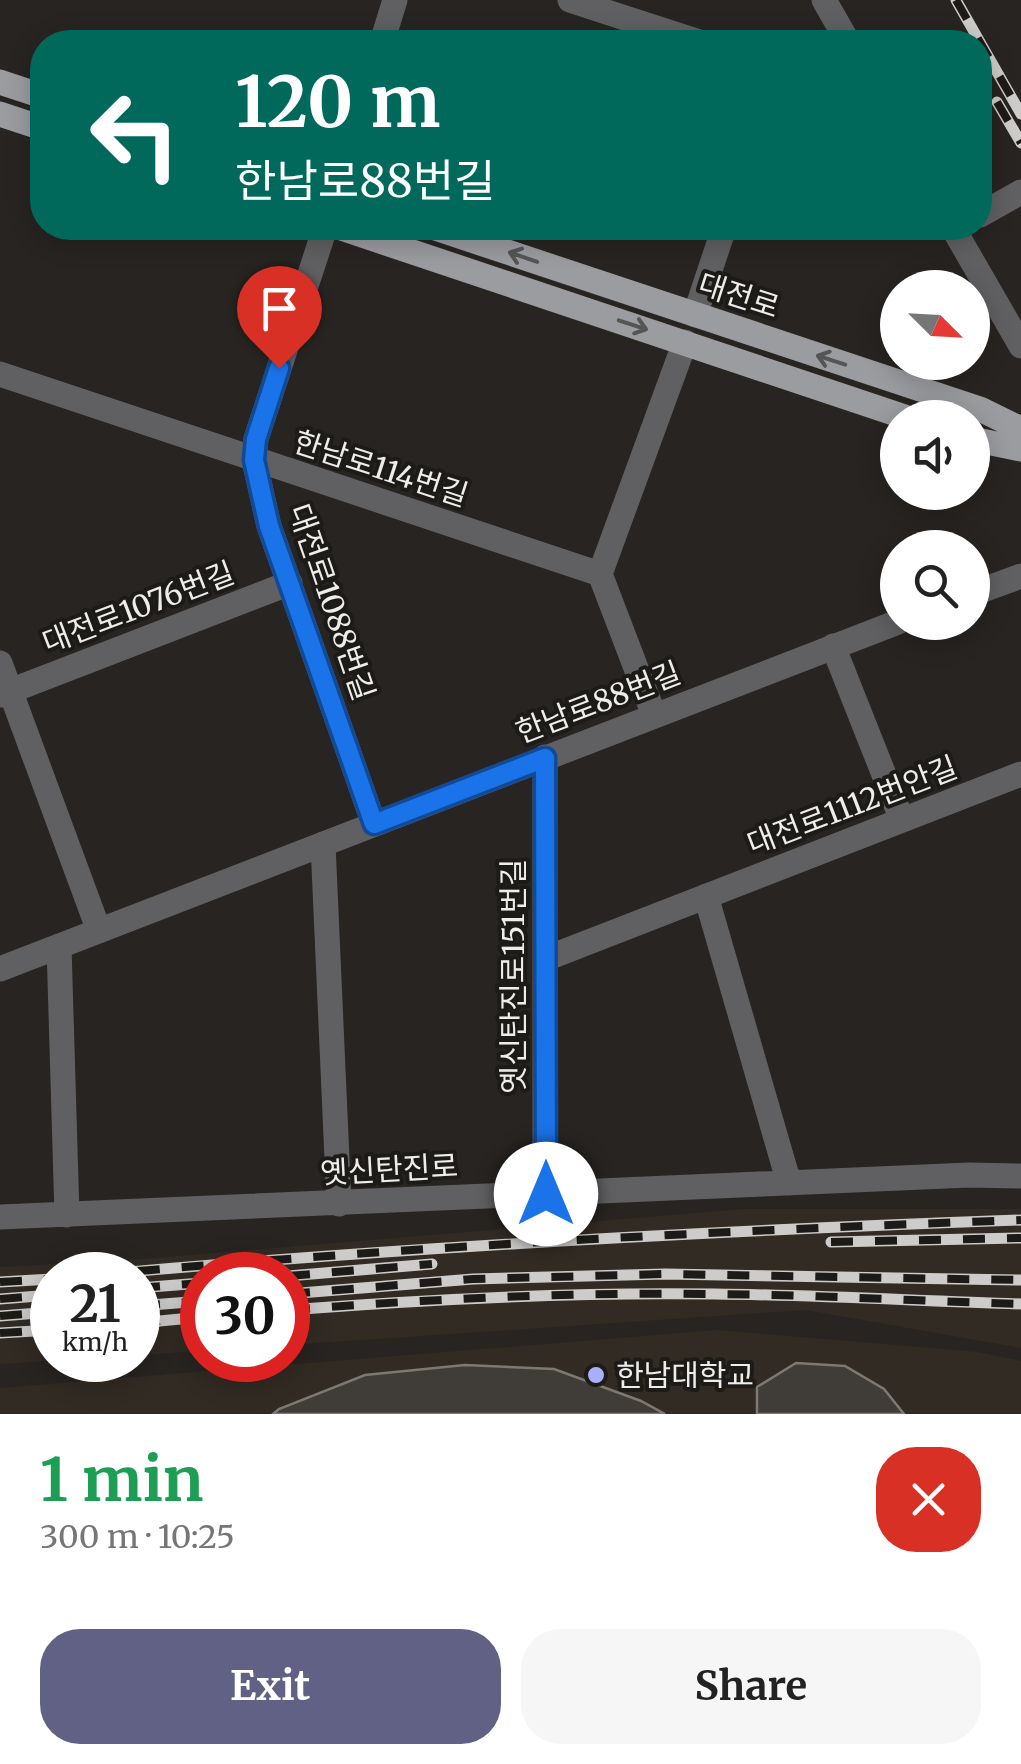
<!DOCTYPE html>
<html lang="en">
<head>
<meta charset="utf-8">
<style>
	:root { --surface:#fff; --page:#f6f6f6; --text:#222; --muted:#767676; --accent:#606184 }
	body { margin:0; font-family:Merriweather,"Noto Sans KR",serif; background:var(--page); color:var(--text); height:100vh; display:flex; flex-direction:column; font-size:38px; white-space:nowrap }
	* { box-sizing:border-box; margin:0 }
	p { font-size:32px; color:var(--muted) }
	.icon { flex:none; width:55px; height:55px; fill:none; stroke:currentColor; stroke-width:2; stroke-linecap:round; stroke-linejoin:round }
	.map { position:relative; height:1414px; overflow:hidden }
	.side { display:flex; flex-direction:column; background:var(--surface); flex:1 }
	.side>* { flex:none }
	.guide { position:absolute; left:30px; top:30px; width:962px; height:210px; border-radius:40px; box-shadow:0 5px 25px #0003; background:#00695c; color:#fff; overflow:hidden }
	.needle { width:65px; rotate:114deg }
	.fabs { position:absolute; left:880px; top:270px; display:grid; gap:20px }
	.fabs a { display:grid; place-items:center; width:110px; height:110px; border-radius:50%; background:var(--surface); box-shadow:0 5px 25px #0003; font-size:50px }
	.speed { position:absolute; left:30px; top:1252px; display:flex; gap:20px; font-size:50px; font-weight:700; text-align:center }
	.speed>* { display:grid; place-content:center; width:130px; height:130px; border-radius:50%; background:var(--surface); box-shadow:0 5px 25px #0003; line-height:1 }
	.speed small { font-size:25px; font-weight:400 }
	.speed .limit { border:15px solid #d22; background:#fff; color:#111 }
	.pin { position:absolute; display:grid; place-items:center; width:85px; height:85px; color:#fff; margin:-102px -42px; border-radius:50% 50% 50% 0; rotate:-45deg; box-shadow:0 0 10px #0007 }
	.pin .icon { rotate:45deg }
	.me { position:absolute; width:110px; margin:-55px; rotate:0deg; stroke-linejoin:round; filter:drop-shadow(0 0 8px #0008) }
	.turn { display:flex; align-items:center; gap:35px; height:210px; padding:0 40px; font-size:45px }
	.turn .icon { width:130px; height:130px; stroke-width:2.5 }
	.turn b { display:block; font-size:70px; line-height:85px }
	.round { display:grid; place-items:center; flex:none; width:105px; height:105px; border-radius:40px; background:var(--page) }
	.summary { display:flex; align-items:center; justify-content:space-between; height:170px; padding:0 40px }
	h1 { font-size:60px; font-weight:700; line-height:75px; color:#1e9e55 }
	.button { display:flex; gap:20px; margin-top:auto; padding:20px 40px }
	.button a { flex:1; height:115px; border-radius:40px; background:var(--accent); color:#fff; font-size:40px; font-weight:700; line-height:115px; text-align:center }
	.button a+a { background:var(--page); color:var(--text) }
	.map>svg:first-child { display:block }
</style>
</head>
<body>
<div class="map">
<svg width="1021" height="1414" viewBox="0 0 1021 1414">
	<rect width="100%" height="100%" fill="#272421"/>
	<!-- built -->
	<path fill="#322b23" d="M 744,1209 L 1021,1209 L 1021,1348 L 806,1310 L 288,1345 L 288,1275 L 202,1275 L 202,1351 L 138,1355 L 138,1275 L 52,1275 L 52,1360 L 62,1360 L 0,1364 L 0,1267 L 143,1259 Z
		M 718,1330 L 978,1352 L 1021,1361 L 1021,1414 L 0,1414 L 0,1388 Z"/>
	<!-- building -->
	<path fill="#403d39" stroke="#7c7874" stroke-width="2.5" d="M 796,1363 L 845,1366 L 884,1389 L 904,1414 L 757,1414 L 757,1387 Z
		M 465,1365 L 554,1369 L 641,1401 L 665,1414 L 273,1414 L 279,1409 L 365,1375 Z"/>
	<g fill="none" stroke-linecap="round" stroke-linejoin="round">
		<!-- minor -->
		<path stroke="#606062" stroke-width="25" d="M 570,0 L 699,42
			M 824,0 L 848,42
			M 382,42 L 395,0
			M 980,215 L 1021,192
			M 325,228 L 256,439 L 254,460 L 269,526 L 374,824
			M 953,228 L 1021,346
			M 695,315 L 724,228
			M 0,374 L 600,574 L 654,715
			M 600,574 L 685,342
			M 972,594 L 1021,576
			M 833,646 L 902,820
			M 0,663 L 99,931
			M 0,695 L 290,583
			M 545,757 L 545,1194
			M 323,844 L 339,1204
			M 706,896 L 789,1183
			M 59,946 L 67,1215
			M 545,959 L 1021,774
			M 0,969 L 898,622
			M 0,1217 L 969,1175 L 1021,1176"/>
		<!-- major -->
		<path stroke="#9b9ca0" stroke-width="25" d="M 0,82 L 42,96
			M 0,114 L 42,128
			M 341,228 L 908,418
			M 435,228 L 980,409 L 1021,429
			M 972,439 L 1021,449"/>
		<!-- rail casing -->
		<g stroke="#ceccca" stroke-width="11">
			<path id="rail" d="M 956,0 L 1021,114
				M 997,102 L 1021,143
				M 831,1242 L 1021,1238
				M 94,1275 C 402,1247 711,1231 1021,1220
				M 288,1276 L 432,1264
				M 0,1282 L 52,1279
				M 138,1288 L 202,1283
				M 288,1294 L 473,1279 L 665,1274 L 1021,1280
				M 0,1299 L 52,1295
				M 138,1306 L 202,1301
				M 288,1310 C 430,1299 572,1292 715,1294 C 817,1295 919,1301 1021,1304
				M 0,1316 L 52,1312
				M 138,1323 L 202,1317
				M 0,1333 L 52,1330"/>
		</g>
		<!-- rail -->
		<use href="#rail" stroke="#1d1b17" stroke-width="8" stroke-dasharray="22" stroke-linecap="butt"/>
	</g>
	<!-- one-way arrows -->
	<defs><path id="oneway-shaft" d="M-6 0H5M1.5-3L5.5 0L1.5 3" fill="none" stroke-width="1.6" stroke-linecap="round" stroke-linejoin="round" transform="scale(2.5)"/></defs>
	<g stroke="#565555">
		<use href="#oneway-shaft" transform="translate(523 257) rotate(-161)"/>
		<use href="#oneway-shaft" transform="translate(633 325) rotate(18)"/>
		<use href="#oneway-shaft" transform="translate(831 360) rotate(-162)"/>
	</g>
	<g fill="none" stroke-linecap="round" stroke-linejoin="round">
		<!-- route casing -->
		<g stroke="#114b97" stroke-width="25">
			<path id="route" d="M 279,368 L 256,439 L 254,460 L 269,526 L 374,824 L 545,758 L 546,1194"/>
		</g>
		<!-- route -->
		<use href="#route" stroke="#1a73e8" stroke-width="18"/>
	</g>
	<!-- markers -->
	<circle fill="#abaffb" stroke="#1d1b17" stroke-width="4" cx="596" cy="1375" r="10"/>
	<g text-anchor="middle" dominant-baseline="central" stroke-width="8" stroke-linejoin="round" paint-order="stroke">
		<!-- street labels -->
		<g font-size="30" fill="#efedeb" stroke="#1d1b17">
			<text transform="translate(739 295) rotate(18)">대전로</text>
			<text transform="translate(381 468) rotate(18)">한남로114번길</text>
			<text transform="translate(332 602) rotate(71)">대전로1088번길</text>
			<text transform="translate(138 607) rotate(-21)">대전로1076번길</text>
			<text transform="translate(598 702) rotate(-21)">한남로88번길</text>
			<text transform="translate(852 805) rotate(-21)">대전로1112번안길</text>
			<text transform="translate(513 976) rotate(-90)">옛신탄진로151번길</text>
			<text transform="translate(389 1169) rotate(-3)">옛신탄진로</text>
		</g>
		<!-- poi labels -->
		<g font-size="30" fill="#efedeb" stroke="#1d1b17" text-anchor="start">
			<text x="616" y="1375">한남대학교</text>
		</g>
	</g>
</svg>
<div class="fabs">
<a><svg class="needle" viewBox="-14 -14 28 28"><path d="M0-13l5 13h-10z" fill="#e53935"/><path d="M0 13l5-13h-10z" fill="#767676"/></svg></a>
<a><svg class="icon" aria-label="sound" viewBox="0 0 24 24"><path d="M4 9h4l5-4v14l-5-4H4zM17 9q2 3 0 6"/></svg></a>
<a><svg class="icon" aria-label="search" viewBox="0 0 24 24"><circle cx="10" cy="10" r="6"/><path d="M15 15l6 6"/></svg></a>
</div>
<div class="speed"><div>21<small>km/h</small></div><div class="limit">30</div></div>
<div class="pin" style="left:279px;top:368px;background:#d93025"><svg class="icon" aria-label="arrive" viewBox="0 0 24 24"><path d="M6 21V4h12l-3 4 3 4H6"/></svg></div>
<svg class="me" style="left:546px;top:1194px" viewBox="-20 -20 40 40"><circle r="19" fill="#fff"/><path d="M0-13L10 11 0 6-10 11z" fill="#1a73e8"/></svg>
<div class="guide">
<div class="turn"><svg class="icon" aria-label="left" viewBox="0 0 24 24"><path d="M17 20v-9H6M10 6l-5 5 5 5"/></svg><div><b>120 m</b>한남로88번길</div></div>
</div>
</div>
<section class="side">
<div class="summary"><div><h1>1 min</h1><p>300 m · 10:25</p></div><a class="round" style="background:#d93025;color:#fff"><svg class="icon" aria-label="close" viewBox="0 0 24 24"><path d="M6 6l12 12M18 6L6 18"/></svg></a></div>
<div class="button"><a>Exit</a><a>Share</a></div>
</section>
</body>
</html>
